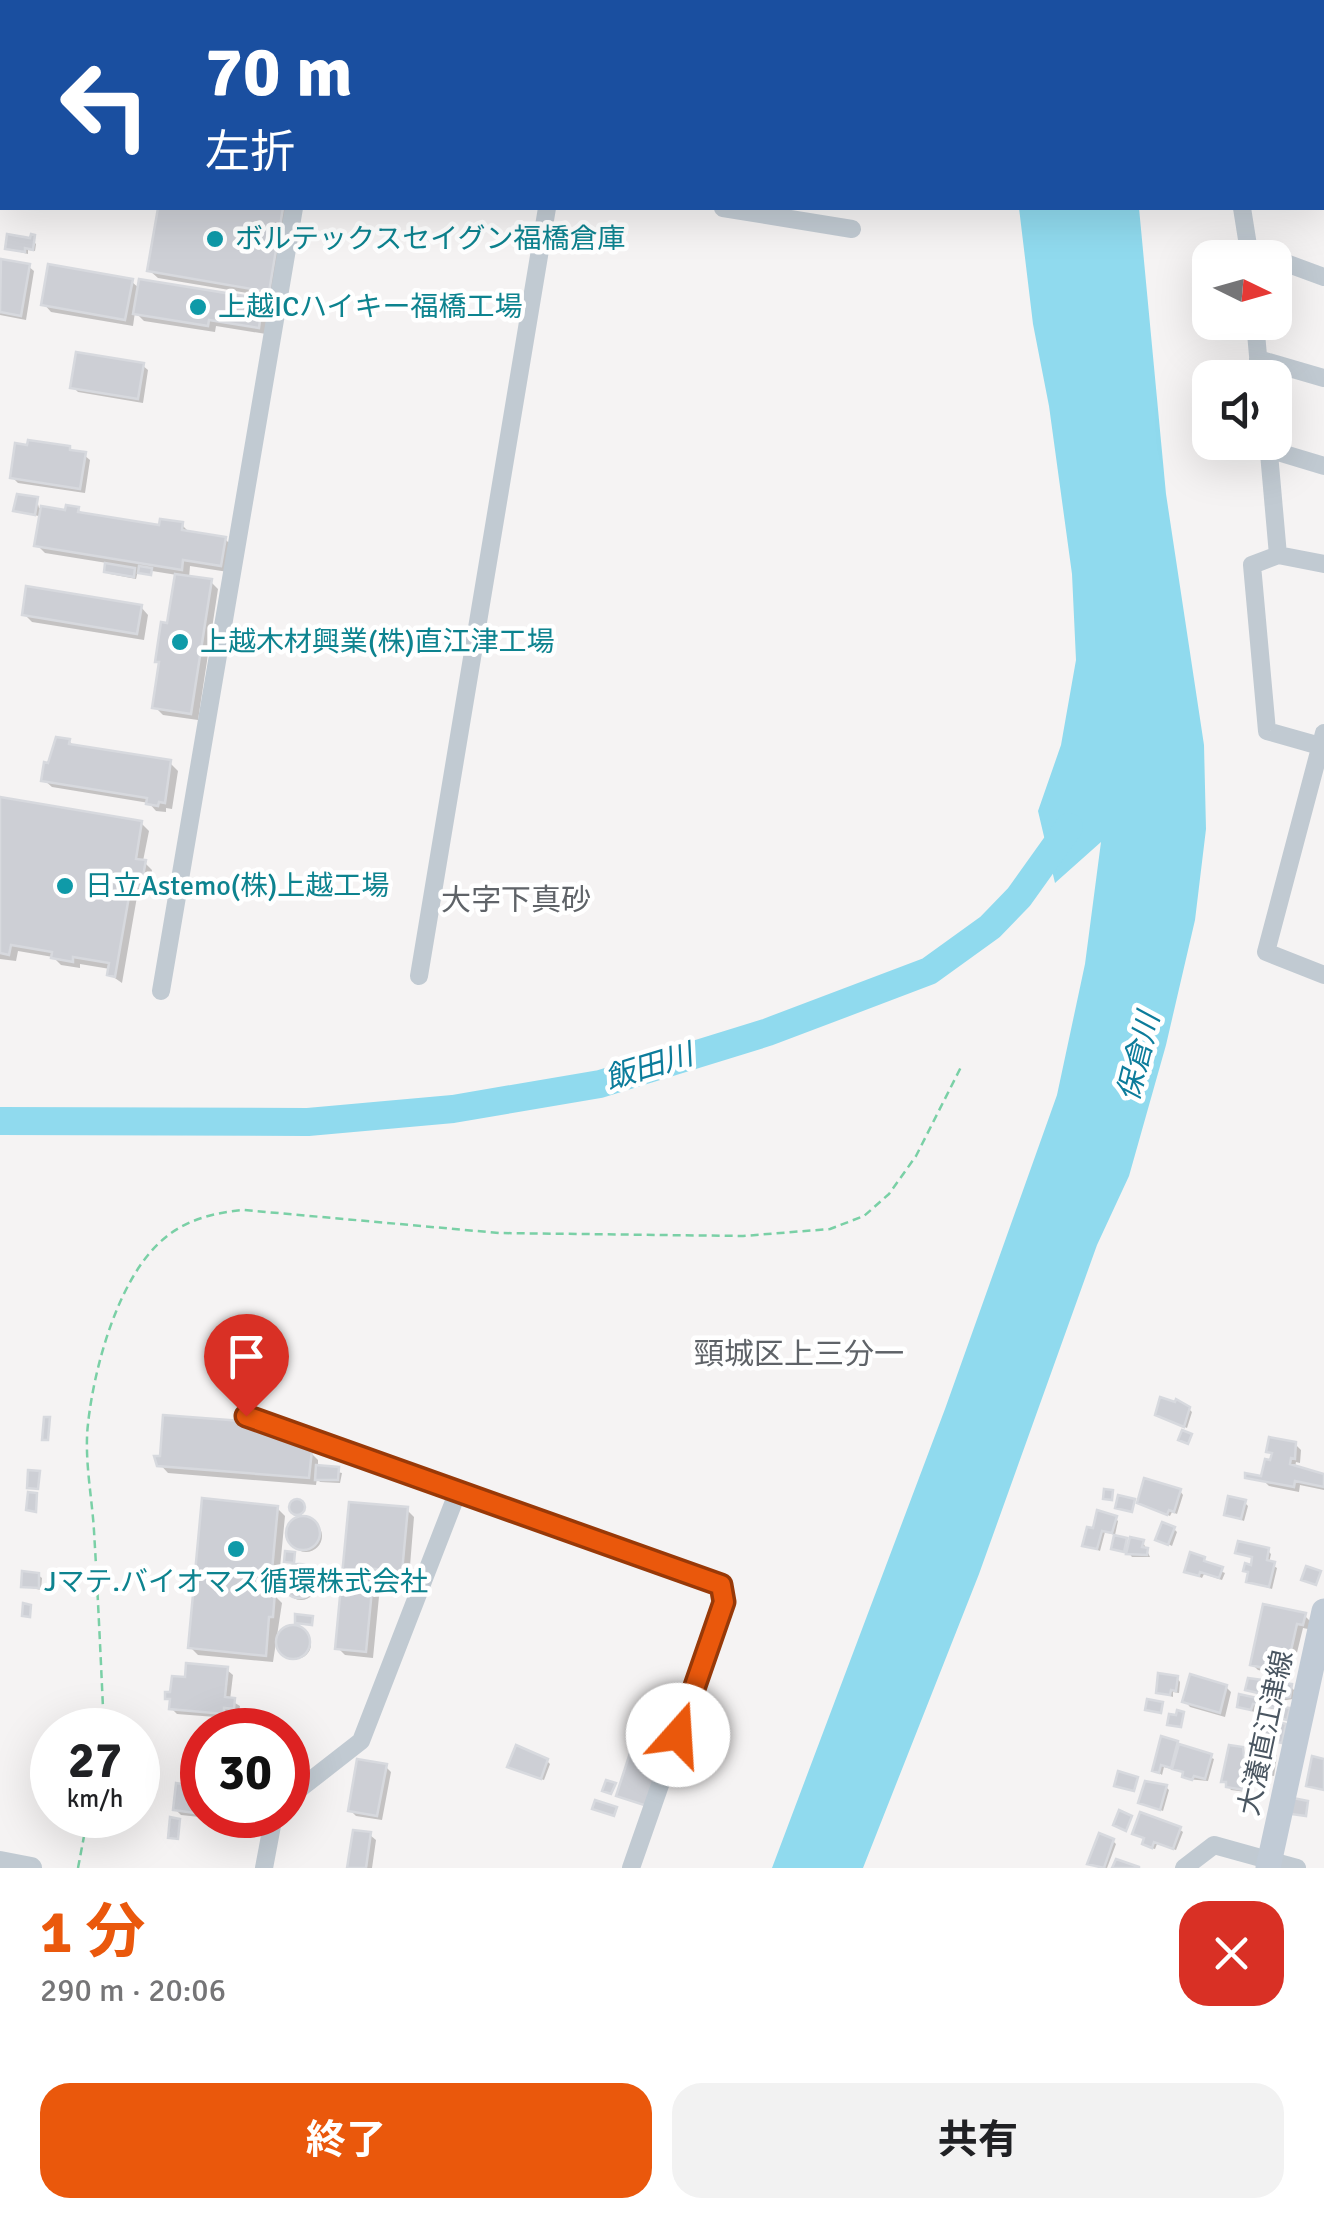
<!DOCTYPE html>
<html lang="ja">
<head>
<meta charset="utf-8">
<style>
	:root { --surface:#fff; --page:#f2f2f2; --text:#202124; --muted:#757577; --accent:#ea580c }
	body { margin:0; font-family:Signika,"Noto Sans JP",sans-serif; background:var(--page); color:var(--text); height:100vh; display:flex; flex-direction:column; font-size:38px; white-space:nowrap }
	* { box-sizing:border-box; margin:0 }
	p { font-size:32px; color:var(--muted) }
	.icon { flex:none; width:55px; height:55px; fill:none; stroke:currentColor; stroke-width:2; stroke-linecap:round; stroke-linejoin:round }
	.map { position:relative; height:1868px; overflow:hidden }
	.details { display:flex; flex-direction:column; background:var(--surface); flex:1 }
	.details>* { flex:none }
	.banner { position:absolute; left:0px; top:0px; width:1325px; height:210px; box-shadow:0 10px 40px #0002; background:#1a4fa0; color:#fff; overflow:hidden }
	.needle { width:65px; rotate:95deg }
	.tools { position:absolute; left:1192px; top:240px; display:grid; gap:20px }
	.tools a { display:grid; place-items:center; width:100px; height:100px; border-radius:20px; background:var(--surface); box-shadow:0 10px 40px #0002; font-size:50px }
	.speed { position:absolute; left:30px; top:1708px; display:flex; gap:20px; font-size:50px; font-weight:700; text-align:center }
	.speed>* { display:grid; place-content:center; width:130px; height:130px; border-radius:50%; background:var(--surface); box-shadow:0 10px 40px #0002; line-height:1 }
	.speed small { font-size:25px; font-weight:400 }
	.speed .limit { border:15px solid #d22; background:#fff; color:#111 }
	.pin { position:absolute; display:grid; place-items:center; width:85px; height:85px; color:#fff; margin:-102px -42px; border-radius:50% 50% 50% 0; rotate:-45deg; box-shadow:0 0 10px #0007 }
	.pin .icon { rotate:45deg }
	.me { position:absolute; width:110px; margin:-55px; rotate:19deg; stroke-linejoin:round; filter:drop-shadow(0 0 8px #0008) }
	.turn { display:flex; align-items:center; gap:35px; height:210px; padding:0 40px; font-size:45px }
	.turn .icon { width:130px; height:130px; stroke-width:2.5 }
	.turn b { display:block; font-size:70px; line-height:85px }
	.round { display:grid; place-items:center; flex:none; width:105px; height:105px; border-radius:30px; background:var(--page) }
	.summary { display:flex; align-items:center; justify-content:space-between; height:170px; padding:0 40px }
	h1 { font-size:60px; font-weight:700; line-height:75px; color:var(--accent) }
	.action { display:flex; gap:20px; margin-top:auto; padding:20px 40px }
	.action a { flex:1; height:115px; border-radius:30px; background:var(--accent); color:#fff; font-size:40px; font-weight:700; line-height:115px; text-align:center }
	.action a+a { background:var(--page); color:var(--text) }
	.map>svg:first-child { display:block }
</style>
</head>
<body>
<div class="map">
<svg width="1324" height="1868" viewBox="0 0 1324 1868">
	<rect width="100%" height="100%" fill="#f5f3f3"/>
	<!-- water -->
	<path fill="#90daee" d="M 1019,208 L 1139,208 L 1166,494 L 1204,745 L 1206,829 L 1195,920 L 1166,1045 L 1129,1176 L 1097,1245 L 979,1574 L 863,1868 L 772,1868 L 945,1409 L 1057,1095 L 1085,964 L 1101,842 L 1055,883 L 1038,811 L 1061,745 L 1076,660 L 1072,574 L 1049,406 L 1033,324 Z"/>
	<!-- shadow -->
	<path fill="#0003" d="M 160,208 L 292,208 L 277,298 L 158,278 L 150,271 Z
		M 33,241 L 36,244 L 35,251 L 28,250 L 28,254 L 8,249 Z
		M 3,262 L 28,266 L 34,271 L 26,320 L 0,315 Z
		M 132,282 L 140,289 L 262,302 L 270,309 L 266,334 L 216,326 L 215,332 L 144,321 L 135,312 L 133,326 L 51,312 L 44,304 Z
		M 142,365 L 148,370 L 143,403 L 78,392 L 73,387 Z
		M 29,448 L 69,448 L 74,453 L 84,455 L 90,460 L 85,493 L 18,483 L 12,477 Z
		M 37,500 L 39,508 L 67,513 L 78,509 L 84,516 L 161,528 L 182,525 L 191,534 L 225,539 L 233,547 L 228,572 L 190,566 L 189,578 L 211,582 L 218,589 L 198,720 L 163,715 L 155,707 L 162,665 L 157,661 L 169,626 L 177,575 L 152,571 L 151,575 L 138,570 L 136,579 L 110,574 L 106,571 L 107,563 L 45,553 L 37,545 L 42,517 L 16,510 Z
		M 141,607 L 148,615 L 144,640 L 32,622 L 24,614 Z
		M 69,741 L 75,747 L 170,763 L 178,771 L 172,809 L 166,808 L 166,812 L 156,811 L 149,803 L 52,787 L 44,780 L 50,766 Z
		M 0,799 L 141,823 L 149,831 L 143,861 L 152,870 L 149,893 L 138,891 L 122,983 L 109,974 L 110,969 L 80,964 L 80,968 L 61,965 L 53,957 L 18,951 L 16,961 L 0,959 Z
		M 1189,1409 L 1192,1412 L 1187,1428 L 1158,1415 Z
		M 1295,1444 L 1301,1450 L 1300,1463 L 1296,1462 L 1295,1467 L 1324,1476 L 1324,1490 L 1300,1485 L 1299,1492 L 1269,1486 L 1263,1480 L 1272,1463 L 1274,1455 L 1269,1451 Z
		M 310,1452 L 318,1460 L 318,1468 L 342,1473 L 340,1483 L 320,1482 L 317,1478 L 316,1485 L 168,1473 L 156,1460 Z
		M 1180,1491 L 1183,1495 L 1177,1514 L 1172,1512 L 1170,1516 L 1140,1502 Z
		M 298,1502 L 304,1510 L 300,1514 L 292,1507 Z
		M 1244,1502 L 1248,1506 L 1244,1521 L 1227,1514 Z
		M 352,1505 L 406,1509 L 414,1517 L 409,1578 L 381,1576 L 373,1658 L 345,1655 L 338,1648 Z
		M 277,1508 L 285,1516 L 277,1598 L 282,1603 L 273,1662 L 198,1655 L 190,1647 Z
		M 1115,1518 L 1118,1521 L 1115,1535 L 1105,1532 L 1100,1551 L 1085,1545 Z
		M290 1536a16 16 0 1 1 32 0a16 16 0 1 1-32 0Z
		M 1174,1529 L 1177,1532 L 1172,1546 L 1158,1539 Z
		M 1143,1542 L 1150,1557 L 1132,1557 L 1129,1553 Z
		M 1268,1551 L 1271,1554 L 1269,1563 L 1277,1568 L 1272,1589 L 1248,1581 L 1250,1574 L 1246,1570 L 1252,1568 L 1255,1559 L 1238,1552 Z
		M 1204,1559 L 1206,1565 L 1225,1573 L 1222,1580 L 1204,1574 L 1202,1578 L 1187,1571 Z
		M285 1584a16 16 0 1 1 32 0a16 16 0 1 1-32 0Z
		M 38,1575 L 42,1578 L 41,1590 L 23,1586 Z
		M 1304,1615 L 1310,1621 L 1308,1629 L 1303,1628 L 1291,1677 L 1258,1670 L 1253,1665 Z
		M281 1644a15 15 0 1 1 30 0a15 15 0 1 1-30 0Z
		M 227,1670 L 233,1675 L 230,1700 L 240,1706 L 239,1713 L 229,1712 L 228,1718 L 177,1714 L 171,1708 L 172,1703 L 167,1698 Z
		M 1177,1678 L 1180,1682 L 1179,1693 L 1173,1692 L 1173,1697 L 1158,1692 Z
		M 1226,1687 L 1231,1692 L 1225,1717 L 1190,1707 L 1185,1701 Z
		M 1291,1687 L 1294,1690 L 1293,1699 L 1280,1701 L 1278,1708 L 1290,1711 L 1288,1719 L 1279,1717 L 1279,1710 L 1255,1706 L 1254,1712 L 1239,1706 L 1259,1701 L 1260,1695 L 1248,1690 Z
		M 1177,1743 L 1214,1759 L 1208,1781 L 1187,1779 L 1185,1773 L 1164,1767 L 1162,1775 L 1155,1770 Z
		M 1242,1750 L 1249,1762 L 1248,1770 L 1253,1774 L 1252,1777 L 1248,1777 L 1246,1792 L 1231,1790 L 1224,1781 Z
		M 1274,1753 L 1277,1756 L 1274,1776 L 1258,1773 L 1255,1770 Z
		M 547,1761 L 550,1764 L 544,1780 L 514,1769 Z
		M 385,1766 L 391,1772 L 382,1820 L 356,1816 L 350,1810 Z
		M 178,1786 L 202,1789 L 202,1815 L 219,1815 L 218,1819 L 181,1815 L 175,1809 Z
		M 1166,1787 L 1169,1790 L 1163,1811 L 1141,1802 Z
		M 219,1815 L 263,1815 L 262,1824 L 224,1820 Z
		M 1179,1829 L 1183,1832 L 1176,1850 L 1157,1844 L 1155,1849 L 1148,1847 L 1146,1839 L 1135,1833 Z
		M 370,1835 L 376,1840 L 372,1868 L 349,1868 Z
		M 1113,1841 L 1116,1844 L 1107,1868 L 1094,1866 L 1090,1863 Z"/>
	<g fill="none" stroke-linecap="round" stroke-linejoin="round">
		<!-- river -->
		<path stroke="#90daee" stroke-width="28" d="M 0,1121 L 308,1122 L 453,1109 L 600,1084 L 768,1032 L 929,971 L 990,927 L 1019,897 L 1069,827"/>
	</g>
	<!-- building -->
	<path fill="#cdcfd5" stroke="#d7d9de" stroke-width="2.5" d="M 158,208 L 283,208 L 269,292 L 147,271 Z
		M 7,234 L 30,238 L 31,234 L 35,235 L 33,250 L 25,248 L 25,252 L 5,249 Z
		M 1,259 L 30,264 L 21,316 L 0,312 Z
		M 48,264 L 133,279 L 125,320 L 41,305 Z
		M 139,279 L 263,299 L 259,328 L 209,320 L 208,326 L 133,314 Z
		M 76,352 L 144,363 L 138,399 L 70,388 Z
		M 28,440 L 70,446 L 70,450 L 86,452 L 80,489 L 10,478 L 15,443 L 27,445 Z
		M 17,494 L 38,497 L 35,515 L 13,511 Z
		M 66,505 L 79,507 L 78,512 L 159,525 L 160,519 L 183,522 L 182,530 L 226,537 L 221,566 L 183,560 L 182,570 L 34,546 L 41,506 L 65,510 Z
		M 105,563 L 135,568 L 134,577 L 104,572 Z
		M 139,566 L 152,568 L 151,575 L 138,573 Z
		M 175,574 L 212,579 L 191,714 L 152,708 L 159,662 L 155,662 L 161,622 L 167,623 Z
		M 26,586 L 142,605 L 137,634 L 22,615 Z
		M 56,737 L 70,739 L 69,744 L 171,760 L 165,803 L 159,802 L 158,806 L 146,804 L 147,798 L 41,781 L 44,762 L 48,763 Z
		M 0,797 L 142,821 L 136,859 L 146,860 L 141,887 L 131,885 L 115,977 L 107,975 L 109,963 L 73,957 L 73,962 L 51,958 L 52,952 L 11,945 L 9,955 L 0,953 Z
		M 1160,1397 L 1175,1402 L 1176,1399 L 1190,1407 L 1184,1427 L 1155,1415 Z
		M 163,1415 L 242,1421 L 312,1450 L 309,1478 L 157,1466 L 154,1456 L 160,1456 Z
		M 44,1417 L 50,1417 L 48,1440 L 42,1440 Z
		M 1182,1430 L 1192,1434 L 1188,1444 L 1178,1440 Z
		M 1269,1437 L 1296,1442 L 1295,1459 L 1291,1458 L 1290,1464 L 1324,1474 L 1324,1487 L 1295,1481 L 1294,1487 L 1245,1478 L 1245,1473 L 1261,1476 L 1265,1459 L 1270,1460 L 1272,1453 L 1266,1452 Z
		M 316,1465 L 339,1467 L 338,1480 L 315,1480 Z
		M 28,1470 L 40,1471 L 38,1489 L 27,1488 Z
		M 1144,1478 L 1181,1489 L 1174,1512 L 1169,1510 L 1167,1515 L 1137,1503 Z
		M 1104,1489 L 1113,1490 L 1112,1500 L 1103,1499 Z
		M 28,1492 L 37,1493 L 36,1512 L 26,1510 Z
		M 1118,1495 L 1135,1499 L 1132,1512 L 1115,1508 Z
		M 1228,1496 L 1246,1500 L 1241,1519 L 1224,1515 Z
		M 202,1498 L 278,1506 L 270,1592 L 275,1592 L 273,1617 L 269,1617 L 266,1656 L 188,1648 Z
		M289 1507a8 8 0 1 1 16 0a8 8 0 1 1-16 0Z
		M 349,1502 L 408,1507 L 402,1572 L 374,1569 L 366,1652 L 335,1649 Z
		M 1097,1510 L 1117,1516 L 1112,1533 L 1102,1531 L 1097,1549 L 1082,1546 L 1087,1527 L 1093,1528 Z
		M286 1533a17 17 0 1 1 34 0a17 17 0 1 1-34 0Z
		M 1162,1522 L 1175,1527 L 1168,1545 L 1155,1540 Z
		M 1114,1535 L 1127,1538 L 1124,1552 L 1111,1549 Z
		M 1130,1537 L 1144,1540 L 1142,1547 L 1148,1548 L 1147,1555 L 1126,1554 Z
		M 1238,1541 L 1269,1548 L 1267,1560 L 1275,1562 L 1269,1587 L 1246,1582 L 1248,1572 L 1243,1571 L 1245,1563 L 1251,1565 L 1252,1557 L 1235,1553 Z
		M 285,1551 L 295,1552 L 294,1563 L 284,1562 Z
		M 1190,1552 L 1205,1557 L 1204,1561 L 1223,1567 L 1219,1578 L 1200,1572 L 1199,1576 L 1184,1572 Z
		M282 1581a17 17 0 1 1 34 0a17 17 0 1 1-34 0Z
		M 1306,1566 L 1321,1571 L 1316,1585 L 1301,1580 Z
		M 22,1571 L 39,1573 L 39,1588 L 21,1587 Z
		M 23,1603 L 31,1605 L 30,1617 L 22,1616 Z
		M 1263,1604 L 1306,1613 L 1303,1625 L 1297,1624 L 1286,1673 L 1250,1665 Z
		M 295,1614 L 313,1616 L 312,1625 L 295,1623 Z
		M276 1642a17 17 0 1 1 34 0a17 17 0 1 1-34 0Z
		M 186,1663 L 228,1667 L 225,1697 L 235,1698 L 234,1709 L 224,1708 L 224,1714 L 169,1709 L 170,1699 L 165,1699 L 165,1692 L 170,1692 L 172,1676 L 185,1677 Z
		M 1158,1673 L 1178,1676 L 1176,1691 L 1171,1690 L 1170,1695 L 1156,1693 Z
		M 1190,1674 L 1227,1685 L 1220,1713 L 1182,1702 Z
		M 1248,1678 L 1292,1684 L 1290,1697 L 1277,1698 L 1275,1708 L 1253,1704 L 1251,1710 L 1237,1707 L 1239,1694 L 1257,1698 L 1258,1693 L 1245,1690 Z
		M 1147,1699 L 1163,1702 L 1161,1713 L 1145,1710 Z
		M 1278,1706 L 1290,1708 L 1287,1720 L 1275,1717 Z
		M 1177,1710 L 1184,1712 L 1181,1727 L 1167,1725 L 1169,1714 L 1176,1715 Z
		M 643,1713 L 674,1723 L 647,1806 L 616,1796 Z
		M 1267,1719 L 1286,1724 L 1282,1743 L 1263,1739 Z
		M 1161,1736 L 1178,1741 L 1171,1768 L 1161,1765 L 1159,1773 L 1152,1771 Z
		M 1179,1744 L 1212,1754 L 1205,1779 L 1194,1776 L 1192,1780 L 1182,1777 L 1183,1772 L 1172,1769 Z
		M 516,1745 L 548,1759 L 541,1779 L 507,1767 Z
		M 1229,1745 L 1243,1747 L 1245,1768 L 1251,1768 L 1250,1775 L 1245,1775 L 1244,1790 L 1226,1787 L 1226,1782 L 1221,1782 Z
		M 1256,1747 L 1275,1750 L 1271,1774 L 1252,1771 Z
		M 1312,1756 L 1324,1759 L 1324,1790 L 1306,1786 Z
		M 357,1759 L 387,1764 L 377,1816 L 348,1811 Z
		M 1118,1771 L 1138,1777 L 1134,1791 L 1114,1786 Z
		M 606,1780 L 616,1783 L 611,1794 L 602,1791 Z
		M 1145,1781 L 1167,1785 L 1160,1810 L 1138,1803 Z
		M 176,1783 L 202,1787 L 202,1814 L 173,1810 Z
		M 1293,1798 L 1308,1801 L 1306,1816 L 1291,1814 Z
		M 595,1800 L 617,1807 L 614,1816 L 592,1809 Z
		M 1119,1810 L 1132,1816 L 1126,1831 L 1113,1825 Z
		M 1140,1812 L 1181,1827 L 1173,1849 L 1154,1842 L 1152,1848 L 1142,1844 L 1144,1838 L 1132,1834 Z
		M 216,1815 L 258,1815 L 257,1820 Z
		M 170,1817 L 180,1819 L 178,1839 L 168,1838 Z
		M 353,1830 L 371,1832 L 366,1868 L 347,1868 Z
		M 1099,1833 L 1114,1839 L 1104,1868 L 1087,1864 Z
		M 1116,1859 L 1139,1867 L 1139,1868 L 1112,1868 Z"/>
	<g fill="none" stroke-linecap="round" stroke-linejoin="round">
		<!-- path -->
		<path stroke="#7ad0a6" stroke-width="2.5" stroke-dasharray="8 5" stroke-linecap="butt" d="M 104,1730 C 101,1664 98,1597 94,1531 C 92,1497 84,1458 88,1424 C 94,1367 119,1274 166,1237 C 188,1219 217,1212 244,1210 L 499,1233 L 743,1236 L 830,1229 L 864,1216 L 889,1194 L 916,1156 L 961,1067
			M 78,1868 L 88,1815"/>
		<!-- minor -->
		<path stroke="#c1cad2" stroke-width="18" d="M 330,2 L 330,0
			M 582,2 L 582,0
			M 1230,2 L 1230,0
			M 1322,79 L 1324,79
			M 0,81 L 2,81
			M 1322,180 L 1324,180
			M 723,208 L 852,229
			M 1242,208 L 1250,258
			M 1275,259 L 1324,277
			M 1255,322 L 1260,378
			M 1258,359 L 1324,378
			M 1268,442 L 1278,555 L 1324,564
			M 1268,449 L 1324,466
			M 1278,555 L 1252,565 L 1267,731 L 1320,746
			M 1324,733 L 1266,952 L 1324,975
			M 419,976 L 547,208
			M 161,991 L 294,208
			M 246,1416 L 721,1585 L 724,1602 L 631,1868
			M 288,1798 L 361,1741 L 458,1491
			M 264,1868 L 274,1815
			M 1184,1868 L 1214,1845 L 1297,1868"/>
		<!-- tertiary -->
		<path stroke="#c1cad2" stroke-width="22" d="M 0,1862 L 31,1868"/>
		<!-- secondary -->
		<path stroke="#c1cbd6" stroke-width="25" d="M 1268,1868 L 1324,1611"/>
	</g>
	<g fill="none" stroke-linecap="round" stroke-linejoin="round">
		<!-- route casing -->
		<g stroke="#983908" stroke-width="25">
			<path id="route" d="M 246,1416 L 721,1585 L 724,1602 L 678,1735"/>
		</g>
		<!-- route -->
		<use href="#route" stroke="#ea580c" stroke-width="18"/>
	</g>
	<!-- markers -->
	<g fill="#0f9aa8" stroke="#fff" stroke-width="4">
		<circle cx="215" cy="239" r="10"/>
		<circle cx="198" cy="307" r="10"/>
		<circle cx="180" cy="642" r="10"/>
		<circle cx="65" cy="886" r="10"/>
		<circle cx="236" cy="1549" r="10"/>
	</g>
	<g text-anchor="middle" dominant-baseline="central" stroke-width="9" stroke-linejoin="round" paint-order="stroke">
		<!-- culture labels -->
		<g font-size="28" fill="#0d838f" stroke="#fff" text-anchor="start">
			<text x="235" y="239">ボルテックスセイグン福橋倉庫</text>
			<text x="218" y="307">上越ICハイキー福橋工場</text>
			<text x="200" y="642">上越木材興業(株)直江津工場</text>
			<text x="85" y="886">日立Astemo(株)上越工場</text>
			<text x="236" y="1582" text-anchor="middle">Jマテ.バイオマス循環株式会社</text>
		</g>
		<!-- street labels -->
		<g font-size="28" fill="#4a5661" stroke="#fff">
			<text transform="translate(1266 1733) rotate(-78)">大瀁直江津線</text>
		</g>
		<!-- neighbourhood labels -->
		<g font-size="30" fill="#5f6368" stroke="#fff">
			<text x="516" y="900">大字下真砂</text>
			<text x="799" y="1354">頸城区上三分一</text>
		</g>
		<!-- water labels -->
		<g font-size="30" font-style="italic" fill="#0c7c9b" stroke="#fff">
			<text transform="translate(1139 1057) rotate(-76)">保倉川</text>
			<text transform="translate(649 1067) rotate(-17)">飯田川</text>
		</g>
	</g>
</svg>
<div class="tools">
<a><svg class="needle" viewBox="-14 -14 28 28"><path d="M0-13l5 13h-10z" fill="#e53935"/><path d="M0 13l5-13h-10z" fill="#757577"/></svg></a>
<a><svg class="icon" aria-label="sound" viewBox="0 0 24 24"><path d="M4 9h4l5-4v14l-5-4H4zM17 9q2 3 0 6"/></svg></a>
</div>
<div class="speed"><div>27<small>km/h</small></div><div class="limit">30</div></div>
<div class="pin" style="left:246px;top:1416px;background:#d93025"><svg class="icon" aria-label="arrive" viewBox="0 0 24 24"><path d="M6 21V4h12l-3 4 3 4H6"/></svg></div>
<svg class="me" style="left:678px;top:1735px" viewBox="-20 -20 40 40"><circle r="19" fill="#fff"/><path d="M0-13L10 11 0 6-10 11z" fill="#ea580c"/></svg>
<div class="banner">
<div class="turn"><svg class="icon" aria-label="left" viewBox="0 0 24 24"><path d="M17 20v-9H6M10 6l-5 5 5 5"/></svg><div><b>70 m</b>左折</div></div>
</div>
</div>
<section class="details">
<div class="summary"><div><h1>1 分</h1><p>290 m · 20:06</p></div><a class="round" style="background:#d93025;color:#fff"><svg class="icon" aria-label="close" viewBox="0 0 24 24"><path d="M6 6l12 12M18 6L6 18"/></svg></a></div>
<div class="action"><a>終了</a><a>共有</a></div>
</section>
</body>
</html>
